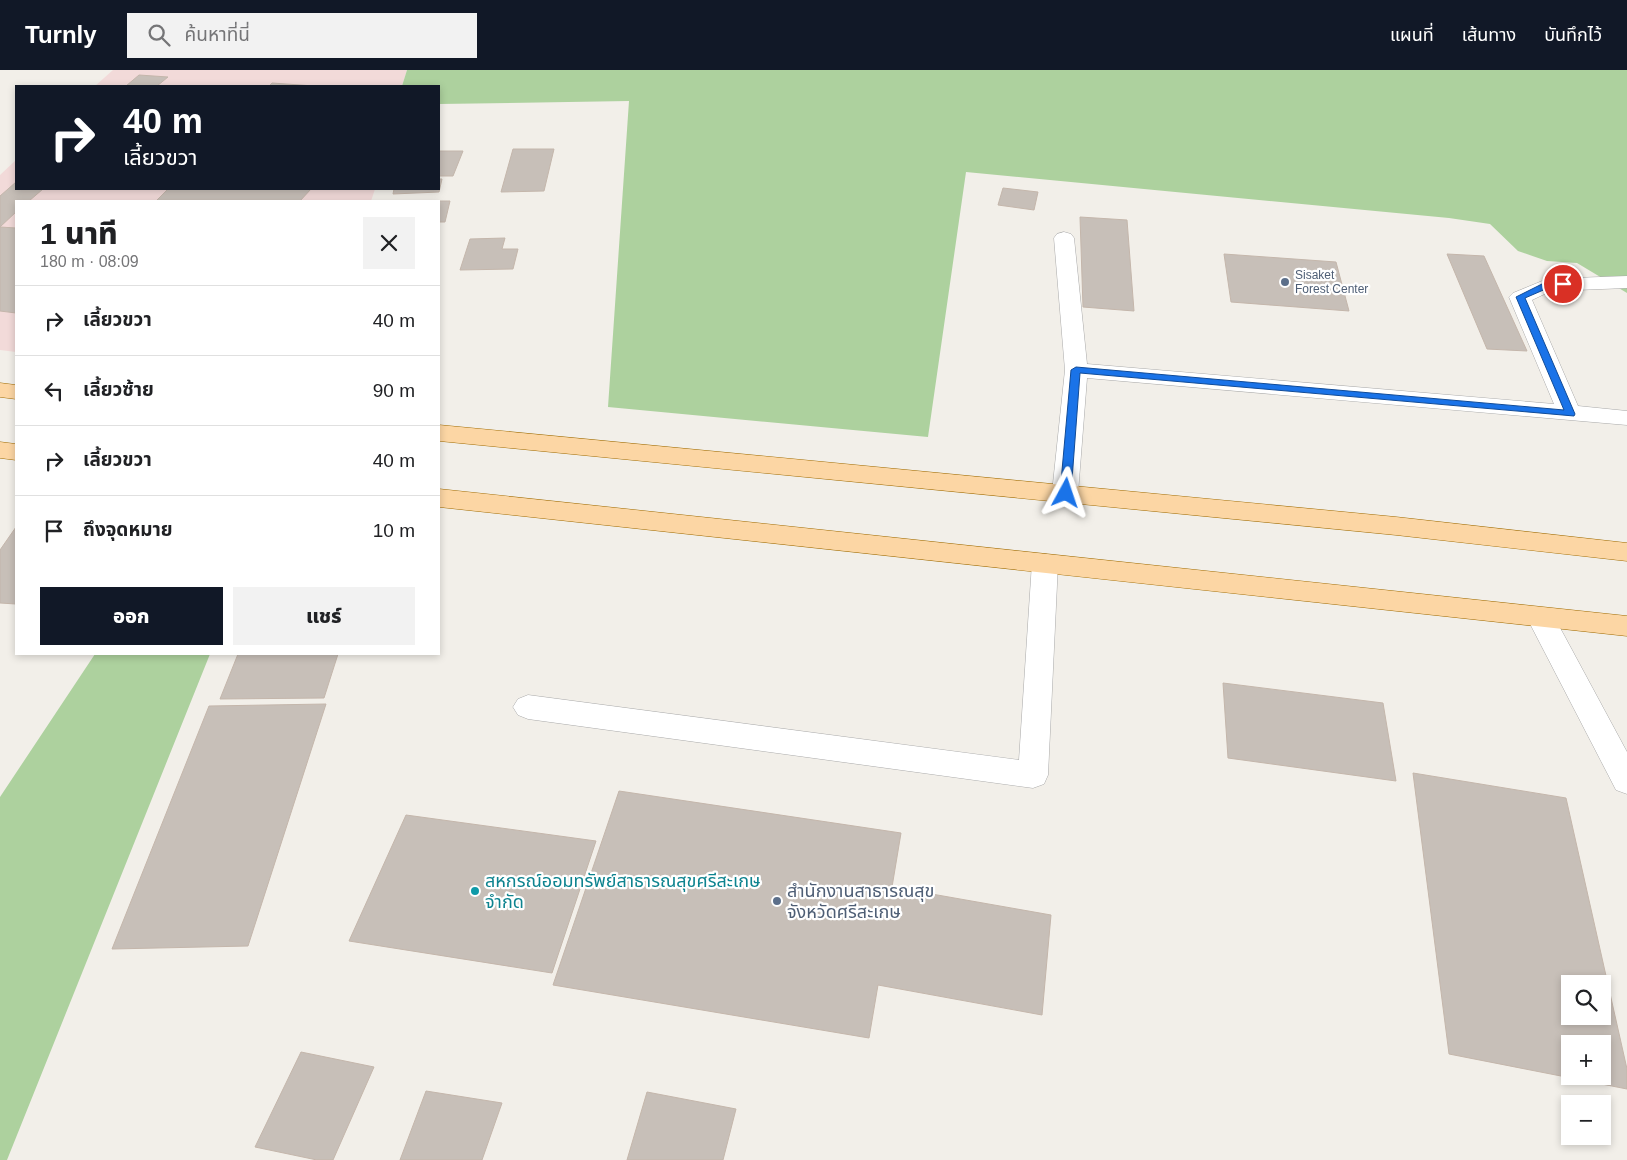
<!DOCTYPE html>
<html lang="th">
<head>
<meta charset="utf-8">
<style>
	:root { --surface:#fff; --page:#f2f2f2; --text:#202124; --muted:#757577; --line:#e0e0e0; --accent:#111827 }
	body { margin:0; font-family:Helvetica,"Noto Sans Thai",sans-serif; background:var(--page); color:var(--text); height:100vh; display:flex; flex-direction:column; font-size:19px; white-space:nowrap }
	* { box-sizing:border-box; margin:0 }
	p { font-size:16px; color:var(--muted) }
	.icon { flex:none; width:28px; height:28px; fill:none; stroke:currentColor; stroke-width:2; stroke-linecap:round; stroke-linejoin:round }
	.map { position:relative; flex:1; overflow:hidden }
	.drawer { position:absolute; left:15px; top:130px; width:425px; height:455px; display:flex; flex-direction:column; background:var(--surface); border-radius:0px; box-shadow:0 2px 8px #0003 }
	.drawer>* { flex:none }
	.guide { position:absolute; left:15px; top:15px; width:425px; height:105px; border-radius:0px; box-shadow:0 2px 8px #0003; background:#111827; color:#fff; overflow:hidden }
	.buttons { position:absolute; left:1561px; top:905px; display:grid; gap:10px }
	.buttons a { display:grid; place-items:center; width:50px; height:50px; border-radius:0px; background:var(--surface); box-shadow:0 2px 8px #0003; font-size:25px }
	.pin { position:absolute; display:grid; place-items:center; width:42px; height:42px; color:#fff; margin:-21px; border:2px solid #fff; border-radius:50%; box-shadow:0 1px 5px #0007 }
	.me { position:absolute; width:55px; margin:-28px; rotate:5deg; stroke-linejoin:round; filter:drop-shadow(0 0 4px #0008) }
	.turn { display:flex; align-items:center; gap:18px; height:105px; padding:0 25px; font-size:22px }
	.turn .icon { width:65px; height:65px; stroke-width:2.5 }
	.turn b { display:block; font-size:35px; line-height:42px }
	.round { display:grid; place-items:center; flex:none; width:52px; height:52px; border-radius:0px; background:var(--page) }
	.summary { display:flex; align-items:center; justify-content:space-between; height:85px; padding:0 25px }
	h1 { font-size:30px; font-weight:800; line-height:38px }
	.cta { display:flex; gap:10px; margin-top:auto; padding:10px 25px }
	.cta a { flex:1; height:58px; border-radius:0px; background:var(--accent); color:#fff; font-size:20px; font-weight:800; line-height:58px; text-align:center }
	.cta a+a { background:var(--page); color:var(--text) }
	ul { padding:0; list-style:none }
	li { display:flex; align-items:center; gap:15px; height:70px; padding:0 25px; border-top:1px solid var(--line) }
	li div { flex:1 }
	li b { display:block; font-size:19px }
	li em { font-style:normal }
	header { display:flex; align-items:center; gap:30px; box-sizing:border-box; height:70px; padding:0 25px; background:var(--accent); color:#fff }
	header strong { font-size:24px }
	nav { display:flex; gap:28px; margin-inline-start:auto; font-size:18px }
	.search { width:350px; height:45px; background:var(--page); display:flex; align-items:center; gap:12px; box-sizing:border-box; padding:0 18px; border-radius:0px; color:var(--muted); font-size:19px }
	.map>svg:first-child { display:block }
</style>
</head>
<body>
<header>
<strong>Turnly</strong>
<div class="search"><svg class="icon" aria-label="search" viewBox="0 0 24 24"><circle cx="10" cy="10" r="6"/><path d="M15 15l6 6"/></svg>ค้นหาที่นี่</div>
<nav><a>แผนที่</a><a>เส้นทาง</a><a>บันทึกไว้</a></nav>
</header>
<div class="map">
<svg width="1627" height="1090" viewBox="0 0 1627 1090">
	<rect width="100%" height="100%" fill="#f2efe9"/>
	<!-- commercial -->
	<path fill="#f2dad9" d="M 113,0 L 407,0 L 402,16 L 95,16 Z
		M 16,90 L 16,119 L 375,119 L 371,131 L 16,131 L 16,282 L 0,280 L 0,105 Z"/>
	<!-- forest -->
	<path fill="#add19e" d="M 407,0 L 1627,0 L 1627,223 L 1577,193 L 1547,191 L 1518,181 L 1490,154 L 1449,148 L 966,102 L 928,367 L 608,337 L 629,31 L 439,34 L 439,16 L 402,16 Z
		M 95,584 L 210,584 L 7,1090 L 0,1090 L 0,727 Z"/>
	<!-- building -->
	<path fill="#c7bfb8" stroke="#c4b6ab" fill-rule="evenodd" d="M 139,5 L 168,7 L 157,16 L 126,16 Z
		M 272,13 L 314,16 L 269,16 Z
		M 513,79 L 554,79 L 544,121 L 501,122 Z
		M 439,81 L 463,81 L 453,106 L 439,106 Z
		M 439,109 L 442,109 L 439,122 L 393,124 L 394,119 L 439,119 Z
		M 16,112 L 16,119 L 43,119 L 29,131 L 16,131 L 16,142 L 0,157 L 0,126 Z
		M 1003,118 L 1038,122 L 1034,140 L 998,135 Z
		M 168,119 L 311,119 L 300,131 L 156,131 Z
		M 439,131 L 450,131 L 445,152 L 439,152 Z
		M 1080,147 L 1127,150 L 1134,241 L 1083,237 Z
		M 0,157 L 16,158 L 16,243 L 0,241 Z
		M 505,168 L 502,179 L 518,179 L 513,199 L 460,200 L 470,169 Z
		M 1224,184 L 1336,192 L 1349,241 L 1231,232 Z
		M 1447,184 L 1484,186 L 1527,281 L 1487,279 Z
		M 16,457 L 16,534 L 0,533 L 0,480 Z
		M 238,584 L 338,584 L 324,628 L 220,629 Z
		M 1223,613 L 1383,633 L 1396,711 L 1228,688 Z
		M 326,634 L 248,876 L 112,879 L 209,636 Z
		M 1413,703 L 1566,728 L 1627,999 L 1627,1019 L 1449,984 ZM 1570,914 L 1602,914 L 1602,946 L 1570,946 ZM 1570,974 L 1602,974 L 1602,1006 L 1570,1006 Z
		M 619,721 L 901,763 L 892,817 L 1051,845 L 1042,945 L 878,915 L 869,968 L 553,915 Z
		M 406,745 L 596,771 L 552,903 L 349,871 Z
		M 301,982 L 374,997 L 333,1090 L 317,1090 L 255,1077 Z
		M 426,1021 L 502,1033 L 482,1090 L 400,1090 Z
		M 647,1022 L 736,1039 L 723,1090 L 627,1090 Z"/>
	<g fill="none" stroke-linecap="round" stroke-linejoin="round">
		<!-- minor casing -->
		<g stroke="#a9a9a9" stroke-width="1">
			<path id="minor" d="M 1064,162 L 1071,164 L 1074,168 L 1087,294 L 1554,334 L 1509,227 L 1513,223 L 1547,209 L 1627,206 L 1627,218 L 1551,221 L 1532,230 L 1578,336 L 1627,341 L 1627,355 L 1087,308 L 1078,423 L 1074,429 L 1065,431 L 1056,429 L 1052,423 L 1065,300 L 1054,168 L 1057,164 Z
				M 1045,484 L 1054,486 L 1058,493 L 1048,705 L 1044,714 L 1033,718 L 528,649 L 518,645 L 513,637 L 518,629 L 528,625 L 1019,690 L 1032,493 L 1036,486 Z
				M 1541,538 L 1551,541 L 1627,682 L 1627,724 L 1616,720 L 1527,548 L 1531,541 Z"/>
		</g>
		<!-- major casing -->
		<g stroke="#a06b00" stroke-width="1">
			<path id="major" d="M 0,313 L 16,315 L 16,329 L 0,327 Z
				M 439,355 L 1396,447 L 1627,473 L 1627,491 L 1396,465 L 439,371 Z
				M 0,372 L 16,374 L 16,390 L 0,388 Z
				M 439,419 L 1627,546 L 1627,566 L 439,437 Z"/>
		</g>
		<!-- minor -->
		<use href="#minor" fill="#fff" fill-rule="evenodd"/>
		<!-- major -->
		<use href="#major" fill="#fcd6a4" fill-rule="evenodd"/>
	</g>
	<!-- route -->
	<path fill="#1a73e8" stroke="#114b97" d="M 1563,212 L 1566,213 L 1566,216 L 1548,218 L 1525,228 L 1575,344 L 1574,346 L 1080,303 L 1071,423 L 1066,427 L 1060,423 L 1071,300 L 1076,297 L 1564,340 L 1516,227 L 1544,213 Z"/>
	<!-- markers -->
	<g fill="#5c6f8a" stroke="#fff" stroke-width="2">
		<circle cx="1285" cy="212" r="5"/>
		<circle cx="777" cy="831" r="5"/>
	</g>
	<circle fill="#0f9aa8" stroke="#fff" stroke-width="2" cx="475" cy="821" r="5"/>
	<g text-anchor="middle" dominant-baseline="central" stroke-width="4.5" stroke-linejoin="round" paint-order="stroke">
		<!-- far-service labels -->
		<g font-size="12" fill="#4e5e75" stroke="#fff" text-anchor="start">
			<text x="1295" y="205">Sisaket<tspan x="1295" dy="14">Forest Center</tspan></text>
		</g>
		<!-- near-culture labels -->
		<g font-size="18" fill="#0d838f" stroke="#fff" text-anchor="start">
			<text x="485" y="811">สหกรณ์ออมทรัพย์สาธารณสุขศรีสะเกษ<tspan x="485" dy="21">จำกัด</tspan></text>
		</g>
		<!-- near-service labels -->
		<g font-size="18" fill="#4e5e75" stroke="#fff" text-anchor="start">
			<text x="787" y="821">สำนักงานสาธารณสุข<tspan x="787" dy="21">จังหวัดศรีสะเกษ</tspan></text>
		</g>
	</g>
</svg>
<div class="buttons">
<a><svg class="icon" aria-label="search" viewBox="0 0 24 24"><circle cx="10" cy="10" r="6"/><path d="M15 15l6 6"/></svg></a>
<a>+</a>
<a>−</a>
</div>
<div class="pin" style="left:1563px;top:214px;background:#d93025"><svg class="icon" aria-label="arrive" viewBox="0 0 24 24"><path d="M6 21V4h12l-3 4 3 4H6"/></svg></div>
<svg class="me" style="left:1066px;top:423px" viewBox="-20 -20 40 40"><path d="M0-17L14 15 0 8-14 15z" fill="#1a73e8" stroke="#fff" stroke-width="4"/></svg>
<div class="guide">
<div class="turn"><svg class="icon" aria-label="right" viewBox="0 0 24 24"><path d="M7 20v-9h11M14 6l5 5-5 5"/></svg><div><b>40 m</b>เลี้ยวขวา</div></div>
</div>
<section class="drawer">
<div class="summary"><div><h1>1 นาที</h1><p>180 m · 08:09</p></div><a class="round"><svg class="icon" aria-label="close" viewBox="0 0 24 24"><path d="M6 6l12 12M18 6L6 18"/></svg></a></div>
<ul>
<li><svg class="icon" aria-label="right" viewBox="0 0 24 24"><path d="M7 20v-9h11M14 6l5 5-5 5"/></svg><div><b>เลี้ยวขวา</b></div><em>40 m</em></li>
<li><svg class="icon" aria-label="left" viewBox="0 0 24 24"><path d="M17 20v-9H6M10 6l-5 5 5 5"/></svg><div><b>เลี้ยวซ้าย</b></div><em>90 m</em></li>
<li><svg class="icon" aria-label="right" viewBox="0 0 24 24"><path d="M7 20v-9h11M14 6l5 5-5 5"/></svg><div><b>เลี้ยวขวา</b></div><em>40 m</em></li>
<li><svg class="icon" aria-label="arrive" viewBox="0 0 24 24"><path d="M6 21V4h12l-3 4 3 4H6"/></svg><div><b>ถึงจุดหมาย</b></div><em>10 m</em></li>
</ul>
<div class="cta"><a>ออก</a><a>แชร์</a></div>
</section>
</div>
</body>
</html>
